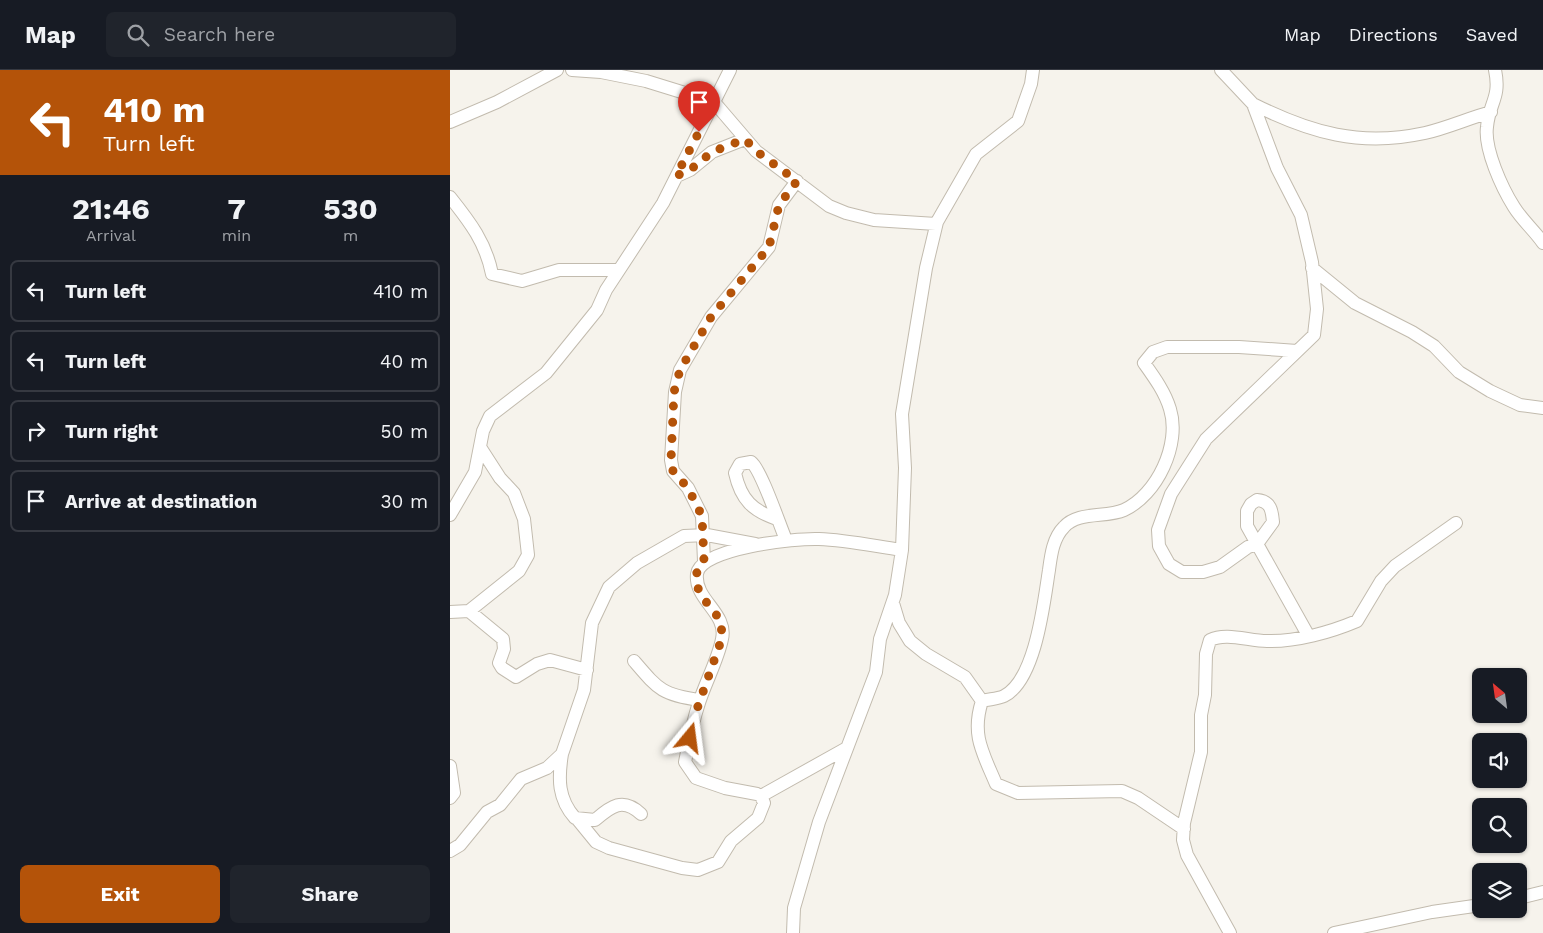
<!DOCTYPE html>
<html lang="en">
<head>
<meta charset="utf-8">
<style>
	:root { --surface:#171b24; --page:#20242c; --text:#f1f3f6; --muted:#9ea1a6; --line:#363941; --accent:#b45309 }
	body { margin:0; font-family:"Work Sans",sans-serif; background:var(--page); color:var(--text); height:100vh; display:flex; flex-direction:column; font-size:19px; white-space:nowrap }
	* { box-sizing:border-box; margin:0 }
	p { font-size:16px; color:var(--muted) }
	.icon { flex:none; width:28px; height:28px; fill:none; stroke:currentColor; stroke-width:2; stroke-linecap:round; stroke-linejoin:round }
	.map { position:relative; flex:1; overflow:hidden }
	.details { display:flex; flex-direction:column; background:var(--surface); width:450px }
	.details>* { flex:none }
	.guide { background:#b45309; color:#fff; overflow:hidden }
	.needle { width:32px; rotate:331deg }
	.fabs { position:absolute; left:1022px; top:598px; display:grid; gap:10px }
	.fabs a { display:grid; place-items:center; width:55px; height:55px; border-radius:8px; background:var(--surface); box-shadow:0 1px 4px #0004; font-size:25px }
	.pin { position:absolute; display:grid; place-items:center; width:42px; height:42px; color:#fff; margin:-51px -21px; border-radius:50% 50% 50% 0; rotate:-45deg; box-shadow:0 0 5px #0007 }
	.pin .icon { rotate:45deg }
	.me { position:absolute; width:55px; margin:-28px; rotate:16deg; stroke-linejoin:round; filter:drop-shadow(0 0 4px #0008) }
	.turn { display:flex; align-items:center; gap:18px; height:105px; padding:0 20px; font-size:22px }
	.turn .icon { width:65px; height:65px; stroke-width:2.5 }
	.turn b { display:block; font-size:35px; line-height:42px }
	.eta { display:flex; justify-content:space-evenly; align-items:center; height:85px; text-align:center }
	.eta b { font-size:30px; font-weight:700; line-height:35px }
	.cta { display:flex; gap:10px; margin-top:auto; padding:10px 20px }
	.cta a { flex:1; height:58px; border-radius:8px; background:var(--accent); color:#fff; font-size:20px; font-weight:700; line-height:58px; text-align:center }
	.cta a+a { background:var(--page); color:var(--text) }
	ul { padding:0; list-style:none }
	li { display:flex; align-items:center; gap:15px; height:62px; margin:0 10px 8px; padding:0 10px; border:2px solid var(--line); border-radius:8px }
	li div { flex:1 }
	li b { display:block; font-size:19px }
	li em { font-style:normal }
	header { display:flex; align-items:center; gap:30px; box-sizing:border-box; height:70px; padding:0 25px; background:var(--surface); border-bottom:1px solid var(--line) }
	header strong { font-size:24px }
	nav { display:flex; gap:28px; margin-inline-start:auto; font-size:18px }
	.search { width:350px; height:45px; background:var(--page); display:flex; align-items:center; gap:12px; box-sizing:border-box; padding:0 18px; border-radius:8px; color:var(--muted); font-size:19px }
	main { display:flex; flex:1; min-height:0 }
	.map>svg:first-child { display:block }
</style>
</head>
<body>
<header>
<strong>Map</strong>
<div class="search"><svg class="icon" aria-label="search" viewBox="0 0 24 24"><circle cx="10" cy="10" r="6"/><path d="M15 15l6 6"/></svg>Search here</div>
<nav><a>Map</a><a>Directions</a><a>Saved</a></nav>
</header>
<main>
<section class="details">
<div class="guide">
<div class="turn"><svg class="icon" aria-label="left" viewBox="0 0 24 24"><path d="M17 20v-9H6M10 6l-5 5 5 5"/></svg><div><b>410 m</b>Turn left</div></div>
</div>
<div class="eta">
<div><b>21:46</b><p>Arrival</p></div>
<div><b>7</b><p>min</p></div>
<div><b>530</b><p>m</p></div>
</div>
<ul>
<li><svg class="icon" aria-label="left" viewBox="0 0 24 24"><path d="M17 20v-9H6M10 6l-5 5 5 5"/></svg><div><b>Turn left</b></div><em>410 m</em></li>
<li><svg class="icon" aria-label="left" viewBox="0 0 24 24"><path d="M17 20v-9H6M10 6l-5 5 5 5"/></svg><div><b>Turn left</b></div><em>40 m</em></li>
<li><svg class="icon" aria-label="right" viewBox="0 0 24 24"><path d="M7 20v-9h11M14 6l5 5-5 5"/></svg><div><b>Turn right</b></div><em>50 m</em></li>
<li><svg class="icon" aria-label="arrive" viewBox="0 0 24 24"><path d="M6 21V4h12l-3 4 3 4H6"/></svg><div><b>Arrive at destination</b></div><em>30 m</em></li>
</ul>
<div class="cta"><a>Exit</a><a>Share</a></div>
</section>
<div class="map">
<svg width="1093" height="863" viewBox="0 0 1093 863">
	<rect width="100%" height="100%" fill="#f6f3ec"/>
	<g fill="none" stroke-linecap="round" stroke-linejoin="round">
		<!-- street casing -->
		<g stroke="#c2bbae" stroke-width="14">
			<path id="street" d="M 122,0 L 151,2 L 196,11 L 264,32 L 306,81 L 379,136 L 396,143 L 424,150 L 486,154
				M 771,0 L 803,34 L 827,98 L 851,145 L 862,192 L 867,239 L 864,265 L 756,369 L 721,424 L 708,460 L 709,476 L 719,494 L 732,502 L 753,502 L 770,497 L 798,477 L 807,474 L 823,452 C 822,441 821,431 807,430 L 801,434 L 797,441 L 797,456 L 858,565
				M 1045,0 C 1051,28 1039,33 1037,57 C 1034,79 1052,118 1064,137 C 1072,150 1084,160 1093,173
				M 803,34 C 861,63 910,77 975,63 C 997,58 1019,48 1041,42
				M 0,52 L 47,32 L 107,0
				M 227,106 L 240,100 L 262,82 L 295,69
				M 0,127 C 20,152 36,173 42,204 L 72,211 L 109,200 L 168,200
				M 862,198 L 905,233 L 962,262 L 984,276 L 1009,302 L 1040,321 L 1070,335 L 1093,338
				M 0,445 L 25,402 L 33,361 L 40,346 L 96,303 L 147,240 L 156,220 L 213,133 L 280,0
				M 327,449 C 303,441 291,430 285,403 L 290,394 L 301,392 C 311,399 330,456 336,470
				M 254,491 L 252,446 L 238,418 L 223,401 L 221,390 L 225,322 L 230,300 L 261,247 L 319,177 L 329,135 L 347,111
				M 443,533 L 449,553 L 460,571 L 476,584 L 515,607 L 532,631
				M 19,541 L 69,501 L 78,485 L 74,449 L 64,423 L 50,408 L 30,377
				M 0,542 L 19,541 L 53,569 L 54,579 L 49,593 L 52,598 L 66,607 L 87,594 L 100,590 L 137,600
				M 184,591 C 208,619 212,625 250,630
				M 112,684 C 108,709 108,729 125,748 L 145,750 C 161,736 173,727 191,744
				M 0,696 L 4,723 L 0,728
				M 311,726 L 395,679
				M 128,750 L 146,772 L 159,778 L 232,798 L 248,800 L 268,792 L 281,771 L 308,748 L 314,733 L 311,726 L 307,724 L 275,718 L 246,708 L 235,692 C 239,673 242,654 248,636 C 254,615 268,590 272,569 C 278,543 244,530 247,504 C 250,478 346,468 369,469 C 396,470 424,476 452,480
				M 734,759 L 688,728 L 672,721 L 568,723 L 546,714 C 533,683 521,665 532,631 C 539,629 548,629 554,626 C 586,610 594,531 599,500 C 601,485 603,468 614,457 C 628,441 656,448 674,440 C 707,425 731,374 720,339 C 715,322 704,307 694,293 L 703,282 L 717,277 L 789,277 L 847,281
				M 0,781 L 10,775 L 37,742 L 50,735 L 71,709 L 97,698 L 112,684 L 134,620 L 142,553 L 159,517 L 187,493 L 234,466 L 257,465 L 305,474
				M 1069,828 L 1093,822
				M 343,863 L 344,838 L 369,752 L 426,602 L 430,569 L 445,525 L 452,480 L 455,398 L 452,344 L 476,198 L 487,152 L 526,84 L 568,51 L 581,14 L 583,0
				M 780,863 L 737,785 L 733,770 L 734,753 L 751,682 L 751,645 L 755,625 L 756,584 L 760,570 C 776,562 799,571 817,571 C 846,572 881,562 907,551 L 931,511 L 945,496 L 1006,453
				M 884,863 L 982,842 L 1031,835"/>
		</g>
		<!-- street -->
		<use href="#street" stroke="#fff" stroke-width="12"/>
	</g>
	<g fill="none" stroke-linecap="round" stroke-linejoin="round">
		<!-- route -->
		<path stroke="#b45309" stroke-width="9" stroke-dasharray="0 16.2" d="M 240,668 L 247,639 L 272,568 L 271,551 L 250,524 L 246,512 L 247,501 L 254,491 L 252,446 L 238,418 L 223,401 L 221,390 L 224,322 L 230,300 L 261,247 L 319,177 L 329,135 L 347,111 L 306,81 L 295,69 L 262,82 L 240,100 L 226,106 L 249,62"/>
	</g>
</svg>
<div class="fabs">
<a><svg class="needle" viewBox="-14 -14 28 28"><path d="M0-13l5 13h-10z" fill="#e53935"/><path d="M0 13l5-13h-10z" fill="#9ea1a6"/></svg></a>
<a><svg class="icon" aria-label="sound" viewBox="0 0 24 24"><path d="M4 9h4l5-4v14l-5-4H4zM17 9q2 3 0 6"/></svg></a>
<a><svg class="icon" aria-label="search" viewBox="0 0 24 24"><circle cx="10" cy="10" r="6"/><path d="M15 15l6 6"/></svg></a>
<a><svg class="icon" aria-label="layers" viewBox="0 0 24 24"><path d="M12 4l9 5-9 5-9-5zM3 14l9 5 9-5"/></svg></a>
</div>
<div class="pin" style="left:249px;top:62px;background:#d93025"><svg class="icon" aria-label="arrive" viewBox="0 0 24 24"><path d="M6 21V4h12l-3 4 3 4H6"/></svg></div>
<svg class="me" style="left:240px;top:668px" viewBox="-20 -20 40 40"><path d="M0-17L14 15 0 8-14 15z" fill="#b45309" stroke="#fff" stroke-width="4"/></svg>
</div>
</main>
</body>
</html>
